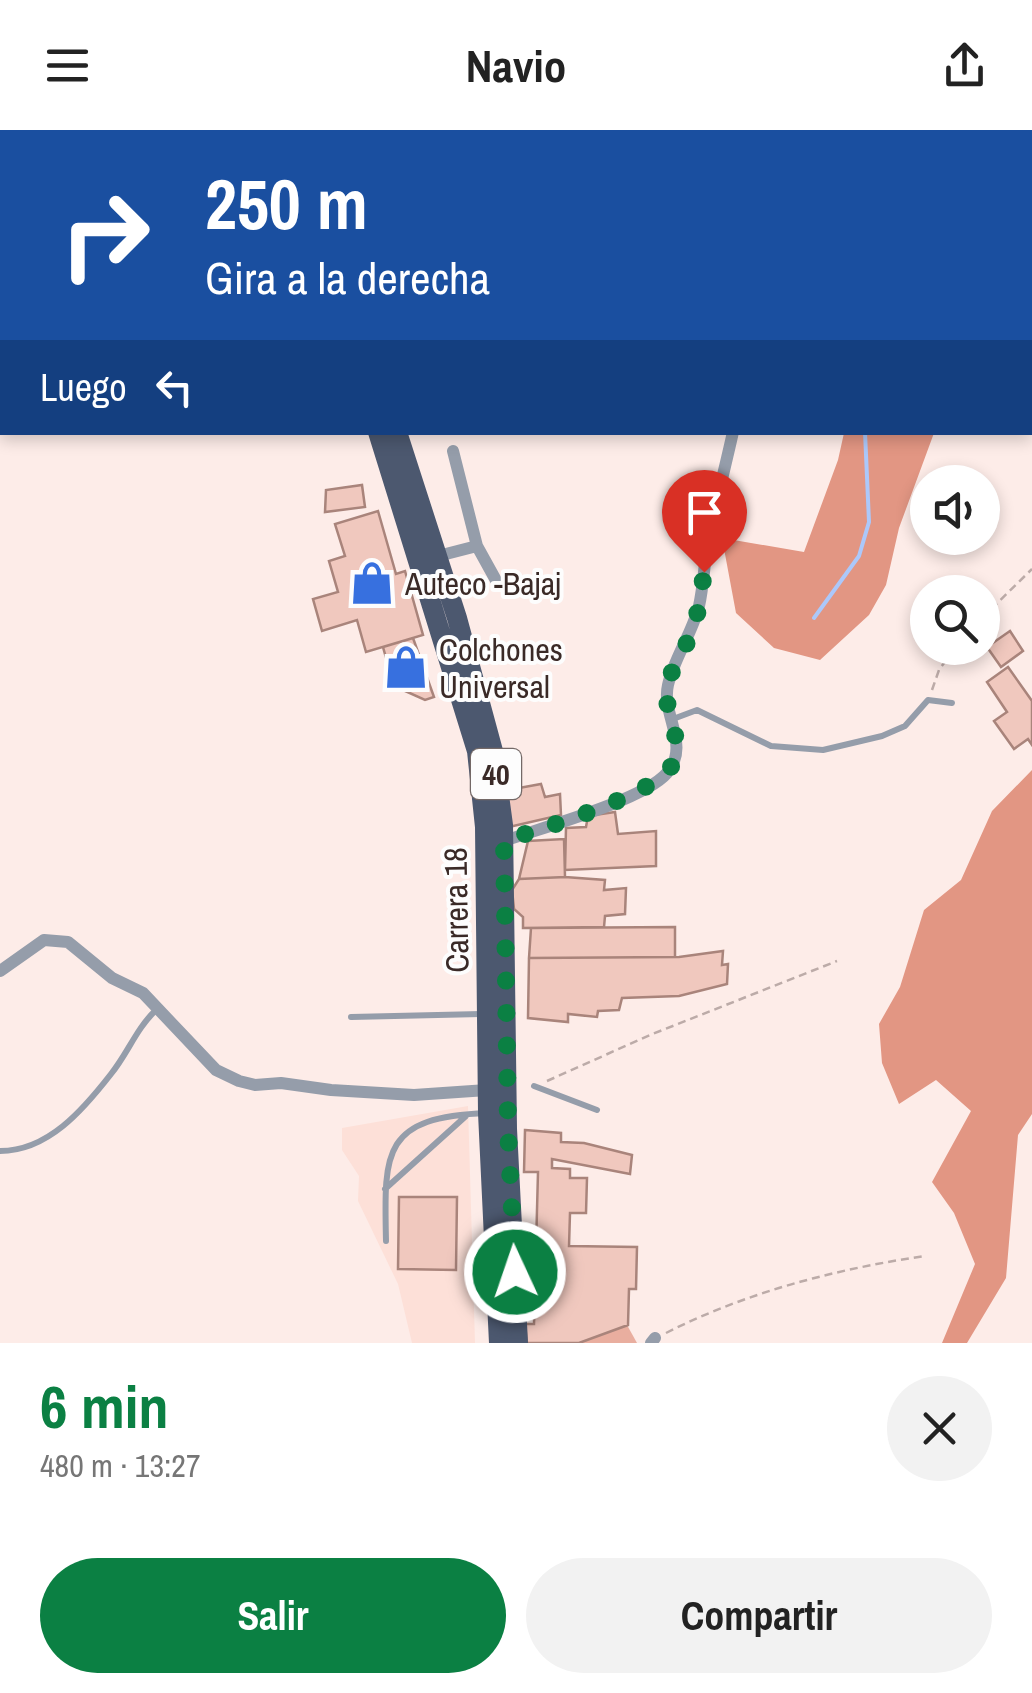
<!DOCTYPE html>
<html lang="es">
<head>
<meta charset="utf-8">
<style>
	:root { --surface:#fff; --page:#f2f2f2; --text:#222; --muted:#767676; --accent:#0b8043 }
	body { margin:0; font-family:"Archivo Narrow",sans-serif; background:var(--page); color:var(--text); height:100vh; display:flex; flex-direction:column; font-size:38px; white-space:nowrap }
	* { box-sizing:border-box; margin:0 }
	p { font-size:32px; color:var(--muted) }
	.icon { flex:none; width:55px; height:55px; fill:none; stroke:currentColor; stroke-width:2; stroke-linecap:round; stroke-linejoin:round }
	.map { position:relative; height:1213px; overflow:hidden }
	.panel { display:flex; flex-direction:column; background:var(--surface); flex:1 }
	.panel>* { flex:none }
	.top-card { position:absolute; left:0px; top:0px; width:1032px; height:305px; box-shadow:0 5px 15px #0003; background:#1a4fa0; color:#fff; overflow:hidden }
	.controls { position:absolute; left:910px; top:335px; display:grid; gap:20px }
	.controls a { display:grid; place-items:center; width:90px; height:90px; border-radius:50%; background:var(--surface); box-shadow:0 5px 15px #0003; font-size:50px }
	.pin { position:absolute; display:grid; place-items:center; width:85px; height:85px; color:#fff; margin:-102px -42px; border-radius:50% 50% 50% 0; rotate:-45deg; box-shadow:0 0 10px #0007 }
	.pin .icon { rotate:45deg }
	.me { position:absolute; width:110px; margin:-55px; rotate:357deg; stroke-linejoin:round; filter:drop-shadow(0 0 8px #0008) }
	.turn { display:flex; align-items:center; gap:35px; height:210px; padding:0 40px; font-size:45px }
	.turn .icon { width:130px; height:130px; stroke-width:2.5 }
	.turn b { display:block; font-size:70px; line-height:85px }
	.then { display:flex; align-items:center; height:95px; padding:0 40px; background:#0003; gap:20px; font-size:38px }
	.round { display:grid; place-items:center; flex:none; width:105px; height:105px; border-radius:52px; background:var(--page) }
	.headline { display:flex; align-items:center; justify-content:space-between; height:170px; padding:0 40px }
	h1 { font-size:60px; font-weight:800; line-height:75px; color:var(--accent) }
	.button { display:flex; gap:20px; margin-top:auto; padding:20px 40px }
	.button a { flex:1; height:115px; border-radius:60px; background:var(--accent); color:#fff; font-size:40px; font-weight:800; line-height:115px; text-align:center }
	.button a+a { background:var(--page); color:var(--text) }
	header { display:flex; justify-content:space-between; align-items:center; height:130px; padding:0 40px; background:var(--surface); font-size:45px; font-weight:800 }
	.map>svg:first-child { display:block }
</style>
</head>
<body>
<header><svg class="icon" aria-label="menu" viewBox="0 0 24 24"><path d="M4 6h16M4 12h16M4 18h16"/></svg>Navio<svg class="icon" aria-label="share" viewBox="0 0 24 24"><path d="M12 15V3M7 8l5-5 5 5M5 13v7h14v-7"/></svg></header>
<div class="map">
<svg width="1032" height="1213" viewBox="0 0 1032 1213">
	<rect width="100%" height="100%" fill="#fdece8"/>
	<!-- built -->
	<path fill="#fde0d8" d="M 468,976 L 475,1213 L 412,1213 L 398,1154 L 358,1071 L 359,1046 L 342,1020 L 342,998 Z"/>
	<!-- green -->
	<path fill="#e9ae9f" d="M 627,1195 L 637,1213 L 579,1213 Z"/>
	<!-- forest -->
	<path fill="#e29683" d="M 1001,0 L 1032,0 L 1030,188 L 1030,2 L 1001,2 Z
		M 844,303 L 934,303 L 899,398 L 886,455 L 869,485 L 820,530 L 774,518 L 736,483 L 722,408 L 804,422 L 838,330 Z
		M 1032,640 L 1032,984 L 1018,1005 L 1006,1148 L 967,1213 L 942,1213 L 975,1134 L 954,1083 L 932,1052 L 971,981 L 936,950 L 899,974 L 882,933 L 879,894 L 900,857 L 924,780 L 961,750 L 992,681 Z"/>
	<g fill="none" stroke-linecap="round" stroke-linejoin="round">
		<!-- stream -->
		<path stroke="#acc8fa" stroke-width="4" d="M 1024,2 L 1025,0
			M 814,488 L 859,426 L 869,392 L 865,302"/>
	</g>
	<!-- building -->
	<path fill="#f0c8be" stroke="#a9847b" stroke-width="2.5" d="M 343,0 L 447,0 L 447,1 L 343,2 Z
		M 362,355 L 365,377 L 325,382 L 326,360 Z
		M 378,381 L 396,444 L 405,441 L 423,505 L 366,522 L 357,490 L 322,501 L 313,469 L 338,462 L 329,431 L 345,426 L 335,394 Z
		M 1010,501 L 1023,521 L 1001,537 L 987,517 Z
		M 413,508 L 434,567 L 425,570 L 394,556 L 383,517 Z
		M 1008,537 L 1032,571 L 1032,615 L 1028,609 L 1014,619 L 994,591 L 1007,582 L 987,552 Z
		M 541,654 L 545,667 L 560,664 L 561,685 L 509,697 L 502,661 Z
		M 615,682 L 618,704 L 656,701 L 656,736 L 565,740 L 566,698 L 586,697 L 588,686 Z
		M 564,709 L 565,747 L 519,749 L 528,711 Z
		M 565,747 L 605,750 L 604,760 L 626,758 L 625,784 L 605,786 L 604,797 L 523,798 L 523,787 L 514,779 L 512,760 L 519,749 Z
		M 675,797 L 675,827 L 529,828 L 531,798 Z
		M 723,821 L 722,835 L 728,834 L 727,854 L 679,866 L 622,868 L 619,880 L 598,881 L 597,887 L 568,884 L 568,892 L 528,888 L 529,828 L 679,827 Z
		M 525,1000 L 561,1003 L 561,1012 L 584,1013 L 632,1025 L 630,1044 L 552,1029 L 552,1038 L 570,1039 L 570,1048 L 587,1048 L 586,1083 L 570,1083 L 569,1116 L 637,1117 L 636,1159 L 629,1159 L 628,1195 L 579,1213 L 527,1213 L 525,1194 L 534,1194 L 538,1042 L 524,1042 Z
		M 399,1067 L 457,1067 L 456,1140 L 398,1139 Z"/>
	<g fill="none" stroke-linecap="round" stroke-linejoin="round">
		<!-- path -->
		<path stroke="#bcaba8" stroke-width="2.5" stroke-dasharray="8 5" stroke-linecap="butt" d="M 982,488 L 1032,439
			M 932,560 L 939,540 L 955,518
			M 547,951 L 650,905 L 837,831
			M 666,1203 C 747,1162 836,1139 925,1126"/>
		<!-- lane -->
		<path stroke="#959daa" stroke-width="6" d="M 673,589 L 697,580 L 771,616 L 823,620 L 882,606 L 905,596 L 928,570 L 952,573
			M 351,887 L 481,884
			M 534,956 L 597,980
			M 0,1021 C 48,1021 83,980 111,944 C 128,923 136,899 156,880
			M 385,1059 L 466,986
			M 386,1111 C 384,1022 382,987 487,983"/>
		<!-- street -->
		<path stroke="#959daa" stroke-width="12" d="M 802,2 L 803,0
			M 453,321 L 477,416 L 498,454
			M 438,426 L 477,416
			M 504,711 C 541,698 644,670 667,643 C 691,615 661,585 668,555 C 674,528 692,504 699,476 C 704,454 704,430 709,408 C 716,372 725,338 733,302
			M 0,841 L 44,810 L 68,812 L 112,848 L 143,863 L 216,940 L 239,951 L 255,955 L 281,953 L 331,960 L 414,965 L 487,960
			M 651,1213 L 655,1208"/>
		<!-- primary -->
		<path stroke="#4c586f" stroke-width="20" d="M 288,0 L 289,2
			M 305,0 L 305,2
			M 378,302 L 477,621 L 485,697 L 488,983 L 499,1213
			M 397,302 L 457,488 L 493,621 L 503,695 L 507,999 L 518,1213"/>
	</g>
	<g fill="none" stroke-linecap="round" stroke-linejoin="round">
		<!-- route -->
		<path stroke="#0b8043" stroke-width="18" stroke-dasharray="0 32.4" d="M 515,1142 L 508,999 L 504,711 C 540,698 665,664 675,629 C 682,603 661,578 668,553 C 673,535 685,520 691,503 C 699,484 701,463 704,442"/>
	</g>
	<!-- icons -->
	<defs>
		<g id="shop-bare" transform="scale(3.45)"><path d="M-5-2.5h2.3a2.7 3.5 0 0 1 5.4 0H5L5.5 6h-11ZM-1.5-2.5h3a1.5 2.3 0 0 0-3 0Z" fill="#3770df" stroke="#fdfdfd" stroke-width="2.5" paint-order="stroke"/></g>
	</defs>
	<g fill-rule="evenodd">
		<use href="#shop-bare" x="372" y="453"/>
		<use href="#shop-bare" x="406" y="537"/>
	</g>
	<g text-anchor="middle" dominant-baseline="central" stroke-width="8" stroke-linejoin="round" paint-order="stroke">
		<!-- shield labels -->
		<rect fill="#fdfdfd" stroke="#746967" stroke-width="2.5" x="471" y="619" width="50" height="50" rx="8"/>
		<g font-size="30" font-weight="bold" fill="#3a2a27">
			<text x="496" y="644">40</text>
		</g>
		<!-- poi labels -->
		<g font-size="32" fill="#3a2a27" stroke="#fdfdfd" text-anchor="start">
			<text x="405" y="453">Auteco -Bajaj</text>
			<text x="439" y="519">Colchones<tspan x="439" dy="37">Universal</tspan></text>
		</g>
		<!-- street labels -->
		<g font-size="32" fill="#3a2a27" stroke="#fdfdfd">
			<text transform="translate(456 780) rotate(-91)">Carrera 18</text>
		</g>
	</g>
</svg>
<div class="controls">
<a><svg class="icon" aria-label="sound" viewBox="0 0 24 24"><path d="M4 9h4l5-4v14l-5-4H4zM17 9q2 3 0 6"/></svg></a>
<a><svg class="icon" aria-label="search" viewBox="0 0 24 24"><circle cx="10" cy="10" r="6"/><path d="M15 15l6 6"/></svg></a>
</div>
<div class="pin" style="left:704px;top:442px;background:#d93025"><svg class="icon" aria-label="arrive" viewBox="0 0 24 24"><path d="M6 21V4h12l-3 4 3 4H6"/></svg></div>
<svg class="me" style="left:515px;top:1142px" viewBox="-20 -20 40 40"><circle r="17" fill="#0b8043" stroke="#fff" stroke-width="3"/><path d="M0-11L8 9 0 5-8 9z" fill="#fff"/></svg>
<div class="top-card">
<div class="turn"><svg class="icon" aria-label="right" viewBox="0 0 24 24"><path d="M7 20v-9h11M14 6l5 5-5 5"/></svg><div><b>250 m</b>Gira a la derecha</div></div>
<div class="then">Luego<svg class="icon" aria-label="left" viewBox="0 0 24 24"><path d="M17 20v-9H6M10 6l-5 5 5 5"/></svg></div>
</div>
</div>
<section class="panel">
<div class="headline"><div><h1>6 min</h1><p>480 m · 13:27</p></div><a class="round"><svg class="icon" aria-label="close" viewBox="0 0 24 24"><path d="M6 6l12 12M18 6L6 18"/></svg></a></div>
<div class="button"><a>Salir</a><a>Compartir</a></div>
</section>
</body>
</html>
